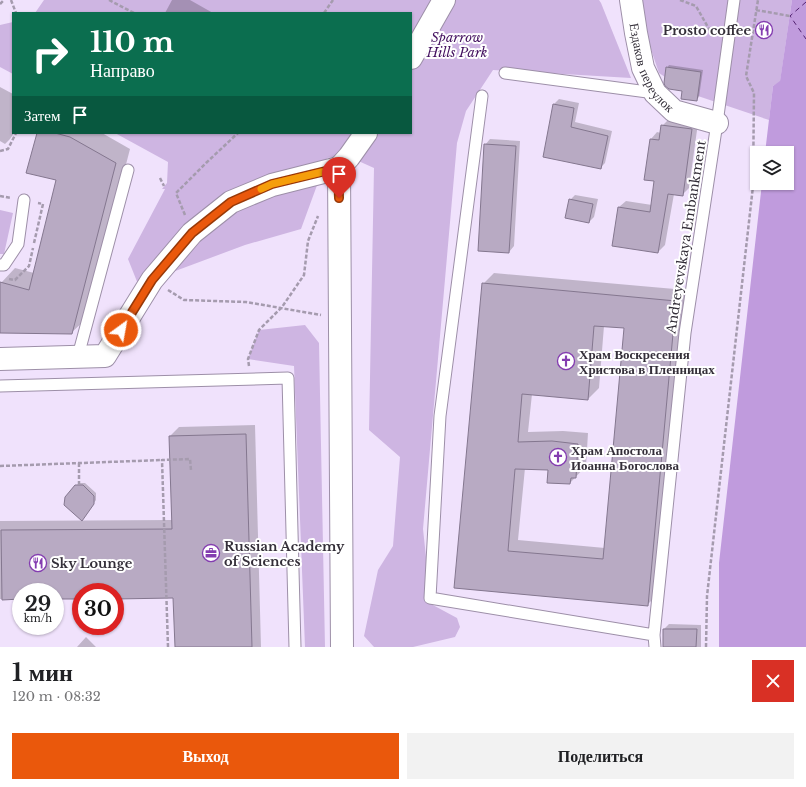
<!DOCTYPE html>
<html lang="ru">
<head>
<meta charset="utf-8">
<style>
	:root { --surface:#fff; --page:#f2f2f2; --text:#202124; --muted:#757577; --accent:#ea580c }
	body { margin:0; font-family:"Libre Baskerville",serif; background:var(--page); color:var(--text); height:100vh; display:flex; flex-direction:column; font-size:15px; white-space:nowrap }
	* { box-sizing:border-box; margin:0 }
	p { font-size:13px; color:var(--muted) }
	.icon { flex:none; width:22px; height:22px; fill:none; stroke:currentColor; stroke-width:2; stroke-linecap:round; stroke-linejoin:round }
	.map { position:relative; height:647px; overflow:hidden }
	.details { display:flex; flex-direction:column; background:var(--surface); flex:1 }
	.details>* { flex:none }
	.hud { position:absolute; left:12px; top:12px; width:400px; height:122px; border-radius:0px; box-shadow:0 1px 3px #0004; background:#0b6e4f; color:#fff; overflow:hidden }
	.fabs { position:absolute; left:750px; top:146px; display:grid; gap:8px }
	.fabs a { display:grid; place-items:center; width:44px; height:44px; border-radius:0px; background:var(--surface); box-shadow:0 1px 3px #0004; font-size:20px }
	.speed { position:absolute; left:12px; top:583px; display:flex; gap:8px; font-size:20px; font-weight:700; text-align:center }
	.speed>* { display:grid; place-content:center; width:52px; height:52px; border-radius:50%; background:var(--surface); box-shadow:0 1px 3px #0004; line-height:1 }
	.speed small { font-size:10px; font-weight:400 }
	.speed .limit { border:6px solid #d22; background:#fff; color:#111 }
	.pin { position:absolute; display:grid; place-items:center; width:34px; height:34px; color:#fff; margin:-41px -17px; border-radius:50% 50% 50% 0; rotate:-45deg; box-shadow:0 0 4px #0007 }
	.pin .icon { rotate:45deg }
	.me { position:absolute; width:44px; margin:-22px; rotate:32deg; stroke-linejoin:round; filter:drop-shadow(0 0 3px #0008) }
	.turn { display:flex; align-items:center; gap:14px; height:84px; padding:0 12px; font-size:18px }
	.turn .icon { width:52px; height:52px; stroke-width:2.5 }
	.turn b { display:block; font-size:28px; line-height:34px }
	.then { display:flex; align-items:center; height:38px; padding:0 12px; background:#0003; gap:8px; font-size:15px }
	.round { display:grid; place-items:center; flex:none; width:42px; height:42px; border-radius:0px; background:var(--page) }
	.headline { display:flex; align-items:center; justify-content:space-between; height:68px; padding:0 12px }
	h1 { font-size:24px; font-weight:700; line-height:30px }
	.button { display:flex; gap:8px; margin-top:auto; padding:8px 12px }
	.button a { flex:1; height:46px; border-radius:0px; background:var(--accent); color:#fff; font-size:16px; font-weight:700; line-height:46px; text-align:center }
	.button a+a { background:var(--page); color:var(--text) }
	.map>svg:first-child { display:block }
</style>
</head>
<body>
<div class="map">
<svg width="806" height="647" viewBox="0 0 806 647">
	<rect width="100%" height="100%" fill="#f0e2fc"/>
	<!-- green -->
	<path fill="#ceb5e2" d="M 44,0 L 599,0 L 601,3 L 631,78 L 493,70 L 466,111 L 457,143 L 423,529 L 431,604 L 457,618 L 460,627 L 455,637 L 413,647 L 374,647 L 364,636 L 378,570 L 393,546 L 400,457 L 369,430 L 374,168 L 345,155 L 327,158 L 301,229 L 245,245 L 178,270 L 138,284 L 128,259 L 165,189 L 162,189 L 167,183 L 168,162 L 115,133 L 411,133 L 411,13 L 35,13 Z
		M 636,0 L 792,0 L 780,82 L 773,86 L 769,120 L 689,93 L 659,73 L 639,14 Z
		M 13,22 L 13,74 L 0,67 L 0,25 Z
		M 0,210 L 13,213 L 4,254 L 0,254 Z
		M 305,325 L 319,343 L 325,647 L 305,647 L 294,366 L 248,359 L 259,330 Z"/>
	<!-- water -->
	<path fill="#c09bdd" d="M 792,0 L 806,0 L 806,647 L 719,647 L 719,563 L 762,183 L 787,183 L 787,153 L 765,153 L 773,86 L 780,81 Z"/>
	<!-- shadow -->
	<path fill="#0003" fill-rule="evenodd" d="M 172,0 L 190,0 L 213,13 L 165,13 Z
		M 669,65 L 703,70 L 699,97 L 696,100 L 683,90 L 667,68 Z
		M 0,87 L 13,94 L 14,133 L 10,139 L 5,144 L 0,141 Z
		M 559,99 L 579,103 L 575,122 L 612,131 L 605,163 L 600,168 L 544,156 L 554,104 Z
		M 669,119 L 698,123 L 689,188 L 682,195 L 674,194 L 665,245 L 658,252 L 619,207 L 626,201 L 652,205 L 655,180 L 651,139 L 657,132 L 661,133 L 662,126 Z
		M 38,133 L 102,133 L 130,149 L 86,319 L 71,333 L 0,332 L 1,283 L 15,268 L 34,273 L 57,179 Z
		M 490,139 L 520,141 L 514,246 L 509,252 L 485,145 Z
		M 575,195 L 598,199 L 594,217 L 589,222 L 570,200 Z
		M 494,273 L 686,290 L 658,594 L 647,605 L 456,588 L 483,284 ZM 604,326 L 625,328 L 605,548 L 518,540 L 525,468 L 549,469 L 570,483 L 586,466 L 588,433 L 563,431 L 528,432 L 532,394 L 588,399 L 599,388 Z
		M 255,425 L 261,647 L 176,647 L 174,597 L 115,598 L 115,592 L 81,592 L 81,598 L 55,598 L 55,592 L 21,592 L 21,599 L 0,599 L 0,521 L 172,520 L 170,436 L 179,427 Z
		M 79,483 L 85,483 L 96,493 L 96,500 L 84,517 L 66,498 Z
		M 669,624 L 701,625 L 701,647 L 664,647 L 664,629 Z
		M 86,637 L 96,647 L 77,647 Z"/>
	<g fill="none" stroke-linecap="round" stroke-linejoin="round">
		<!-- ferry -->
		<path stroke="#532371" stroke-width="1" stroke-dasharray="5 4" stroke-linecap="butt" d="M 806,2 L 790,16 L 806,39"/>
	</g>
	<!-- building -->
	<path fill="#b8aac3" stroke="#84778f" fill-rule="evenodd" d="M 666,67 L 701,72 L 697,101 L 681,99 L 682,91 L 669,89 L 665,86 L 664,83 Z
		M 553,104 L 574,108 L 571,127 L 608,136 L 601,169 L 543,157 Z
		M 661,125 L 692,129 L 683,196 L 668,194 L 658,253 L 612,246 L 618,207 L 650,212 L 654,181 L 644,180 L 650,139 L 659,140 Z
		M 37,133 L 55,133 L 70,137 L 116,163 L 72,334 L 0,333 L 0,282 L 29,290 L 56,180 L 26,173 Z
		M 484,144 L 516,146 L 509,253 L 478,251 Z
		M 569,199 L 593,204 L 589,223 L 565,218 Z
		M 482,283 L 676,301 L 648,606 L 454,588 ZM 594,326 L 624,328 L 603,559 L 508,551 L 515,469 L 548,470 L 547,483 L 570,484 L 571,478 L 576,478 L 578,444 L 552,441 L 518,442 L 522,394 L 588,400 Z
		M 246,434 L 252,647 L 175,647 L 173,598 L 115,599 L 115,592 L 81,592 L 81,599 L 55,599 L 55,592 L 21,592 L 21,599 L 2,600 L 1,530 L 172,529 L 169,436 Z
		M 75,485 L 83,485 L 94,496 L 94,504 L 82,521 L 64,505 L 65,497 Z
		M 663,629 L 697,629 L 696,647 L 663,647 Z"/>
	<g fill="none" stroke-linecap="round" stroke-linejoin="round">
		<!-- lane casing -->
		<g stroke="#9d8fa8" stroke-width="13">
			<path id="lane" d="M 505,73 L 655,93
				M 482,96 L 440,416 L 430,598 L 654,635
				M 0,265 L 4,265 L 18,244 L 24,200
				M 78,356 L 128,170
				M 0,386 L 288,378 L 295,647
				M 655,647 L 654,635 L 685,333 L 717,123 L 734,0"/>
		</g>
		<!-- street casing -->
		<g stroke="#9d8fa8" stroke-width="24">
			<g id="street">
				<path id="s1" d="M 631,0 L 636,33 L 643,68 L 655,93 L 674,111 L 717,123"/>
				<path d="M 411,58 L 444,0"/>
				<path d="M 339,168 L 342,647"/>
				<path d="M 339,168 L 349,157 L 366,133"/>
				<path d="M 0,359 L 105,356 L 152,280 L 192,233 L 231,202 L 272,185 L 339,168"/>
			</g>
		</g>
		<!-- path -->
		<path stroke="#a59bae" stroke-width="2.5" stroke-dasharray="4 2" stroke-linecap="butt" d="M 11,0 L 16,13
			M 109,0 L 134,13
			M 680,0 L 696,6 L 714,38
			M 0,4 L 4,0
			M 756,10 L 790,16
			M 324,13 L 333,0
			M 0,151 L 8,149 L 16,133
			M 160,178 L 164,186
			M 0,196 L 11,198
			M 185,215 L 176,193 L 206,163 L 238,133
			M 34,243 L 43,204 L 38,203
			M 9,279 L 15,280 L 29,266 L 33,248
			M 168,290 L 184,300 L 246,302 L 321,315
			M 249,366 L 248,359 L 259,330 L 282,307 L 304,275 L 308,241 L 318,216
			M 79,463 L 79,485
			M 0,466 L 162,460
			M 168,647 L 162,460 L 190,459 L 191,470
			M 706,647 L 707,596 L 753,186 L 754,93 L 746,76 L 758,0"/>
		<!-- lane -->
		<use href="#lane" stroke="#fff" stroke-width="11"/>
		<!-- street -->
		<use href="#street" stroke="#fff" stroke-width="22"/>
	</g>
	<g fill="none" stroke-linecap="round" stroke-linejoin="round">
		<!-- route casing -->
		<g stroke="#983908" stroke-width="10">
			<path id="route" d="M 121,330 L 152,280 L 192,233 L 231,202 L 272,184 L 338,168 L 339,198"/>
		</g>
		<!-- route -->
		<use href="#route" stroke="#ea580c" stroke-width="7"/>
		<!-- slow -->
		<path stroke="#f59e0b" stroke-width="7" d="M 261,189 L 272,184 L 322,172"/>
	</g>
	<!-- icons -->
	<defs>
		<g id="restaurant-ring" transform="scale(0.9)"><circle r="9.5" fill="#fff" stroke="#843db0" stroke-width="1.5"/><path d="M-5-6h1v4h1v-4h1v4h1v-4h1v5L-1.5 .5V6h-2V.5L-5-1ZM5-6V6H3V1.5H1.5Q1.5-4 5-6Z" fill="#843db0"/></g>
		<g id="church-ring" transform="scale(0.9)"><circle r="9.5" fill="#fff" stroke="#843db0" stroke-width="1.5"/><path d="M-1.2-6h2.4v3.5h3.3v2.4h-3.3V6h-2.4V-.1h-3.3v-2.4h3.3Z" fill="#843db0"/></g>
		<g id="office-ring" transform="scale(0.9)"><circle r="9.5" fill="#fff" stroke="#843db0" stroke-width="1.5"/><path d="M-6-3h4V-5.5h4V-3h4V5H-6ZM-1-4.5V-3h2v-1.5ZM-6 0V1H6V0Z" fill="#843db0"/></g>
	</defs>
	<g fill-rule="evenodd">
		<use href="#restaurant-ring" x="764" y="30"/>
		<use href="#church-ring" x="566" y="361"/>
		<use href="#church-ring" x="558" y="457"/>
		<use href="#office-ring" x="211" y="553"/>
		<use href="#restaurant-ring" x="38" y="563"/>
	</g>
	<g text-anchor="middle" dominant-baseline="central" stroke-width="4" stroke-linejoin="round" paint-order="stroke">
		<!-- poi labels -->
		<g font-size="13" font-weight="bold" fill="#342f39" stroke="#fff" text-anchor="start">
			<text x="751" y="30" text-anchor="end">Prosto coffee</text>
			<text x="579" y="354">Храм Воскресения<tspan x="579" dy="15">Христова в Пленницах</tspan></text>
			<text x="571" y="450">Храм Апостола<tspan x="571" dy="15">Иоанна Богослова</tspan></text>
			<text x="224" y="546">Russian Academy<tspan x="224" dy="15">of Sciences</tspan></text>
			<text x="51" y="563">Sky Lounge</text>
		</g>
		<!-- park labels -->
		<g font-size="13" font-style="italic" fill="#43105f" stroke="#fff">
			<text x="457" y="37">Sparrow<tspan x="457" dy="15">Hills Park</tspan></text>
		</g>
		<!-- street labels -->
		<g font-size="13" fill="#342f39" stroke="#fff">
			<text stroke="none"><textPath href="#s1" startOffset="72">Ездаков переулок</textPath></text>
			<text transform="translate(686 237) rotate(-81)">Andreyevskaya Embankment</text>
		</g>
	</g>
</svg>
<div class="fabs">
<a><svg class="icon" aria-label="layers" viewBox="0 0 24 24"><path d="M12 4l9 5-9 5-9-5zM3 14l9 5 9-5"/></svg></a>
</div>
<div class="speed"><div>29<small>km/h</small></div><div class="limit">30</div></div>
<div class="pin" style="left:339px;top:198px;background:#d93025"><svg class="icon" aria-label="arrive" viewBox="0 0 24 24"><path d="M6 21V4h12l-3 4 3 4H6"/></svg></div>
<svg class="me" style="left:121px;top:330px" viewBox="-20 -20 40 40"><circle r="17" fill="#ea580c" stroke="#fff" stroke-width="3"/><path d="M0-11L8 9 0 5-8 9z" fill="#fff"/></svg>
<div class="hud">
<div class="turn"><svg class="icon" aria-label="right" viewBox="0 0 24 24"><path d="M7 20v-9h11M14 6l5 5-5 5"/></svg><div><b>110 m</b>Направо</div></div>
<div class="then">Затем<svg class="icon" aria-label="arrive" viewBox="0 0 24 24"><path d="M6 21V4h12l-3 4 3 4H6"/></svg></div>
</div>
</div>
<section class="details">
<div class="headline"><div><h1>1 мин</h1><p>120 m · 08:32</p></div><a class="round" style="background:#d93025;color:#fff"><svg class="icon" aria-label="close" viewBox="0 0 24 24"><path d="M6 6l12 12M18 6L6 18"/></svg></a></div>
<div class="button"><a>Выход</a><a>Поделиться</a></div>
</section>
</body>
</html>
